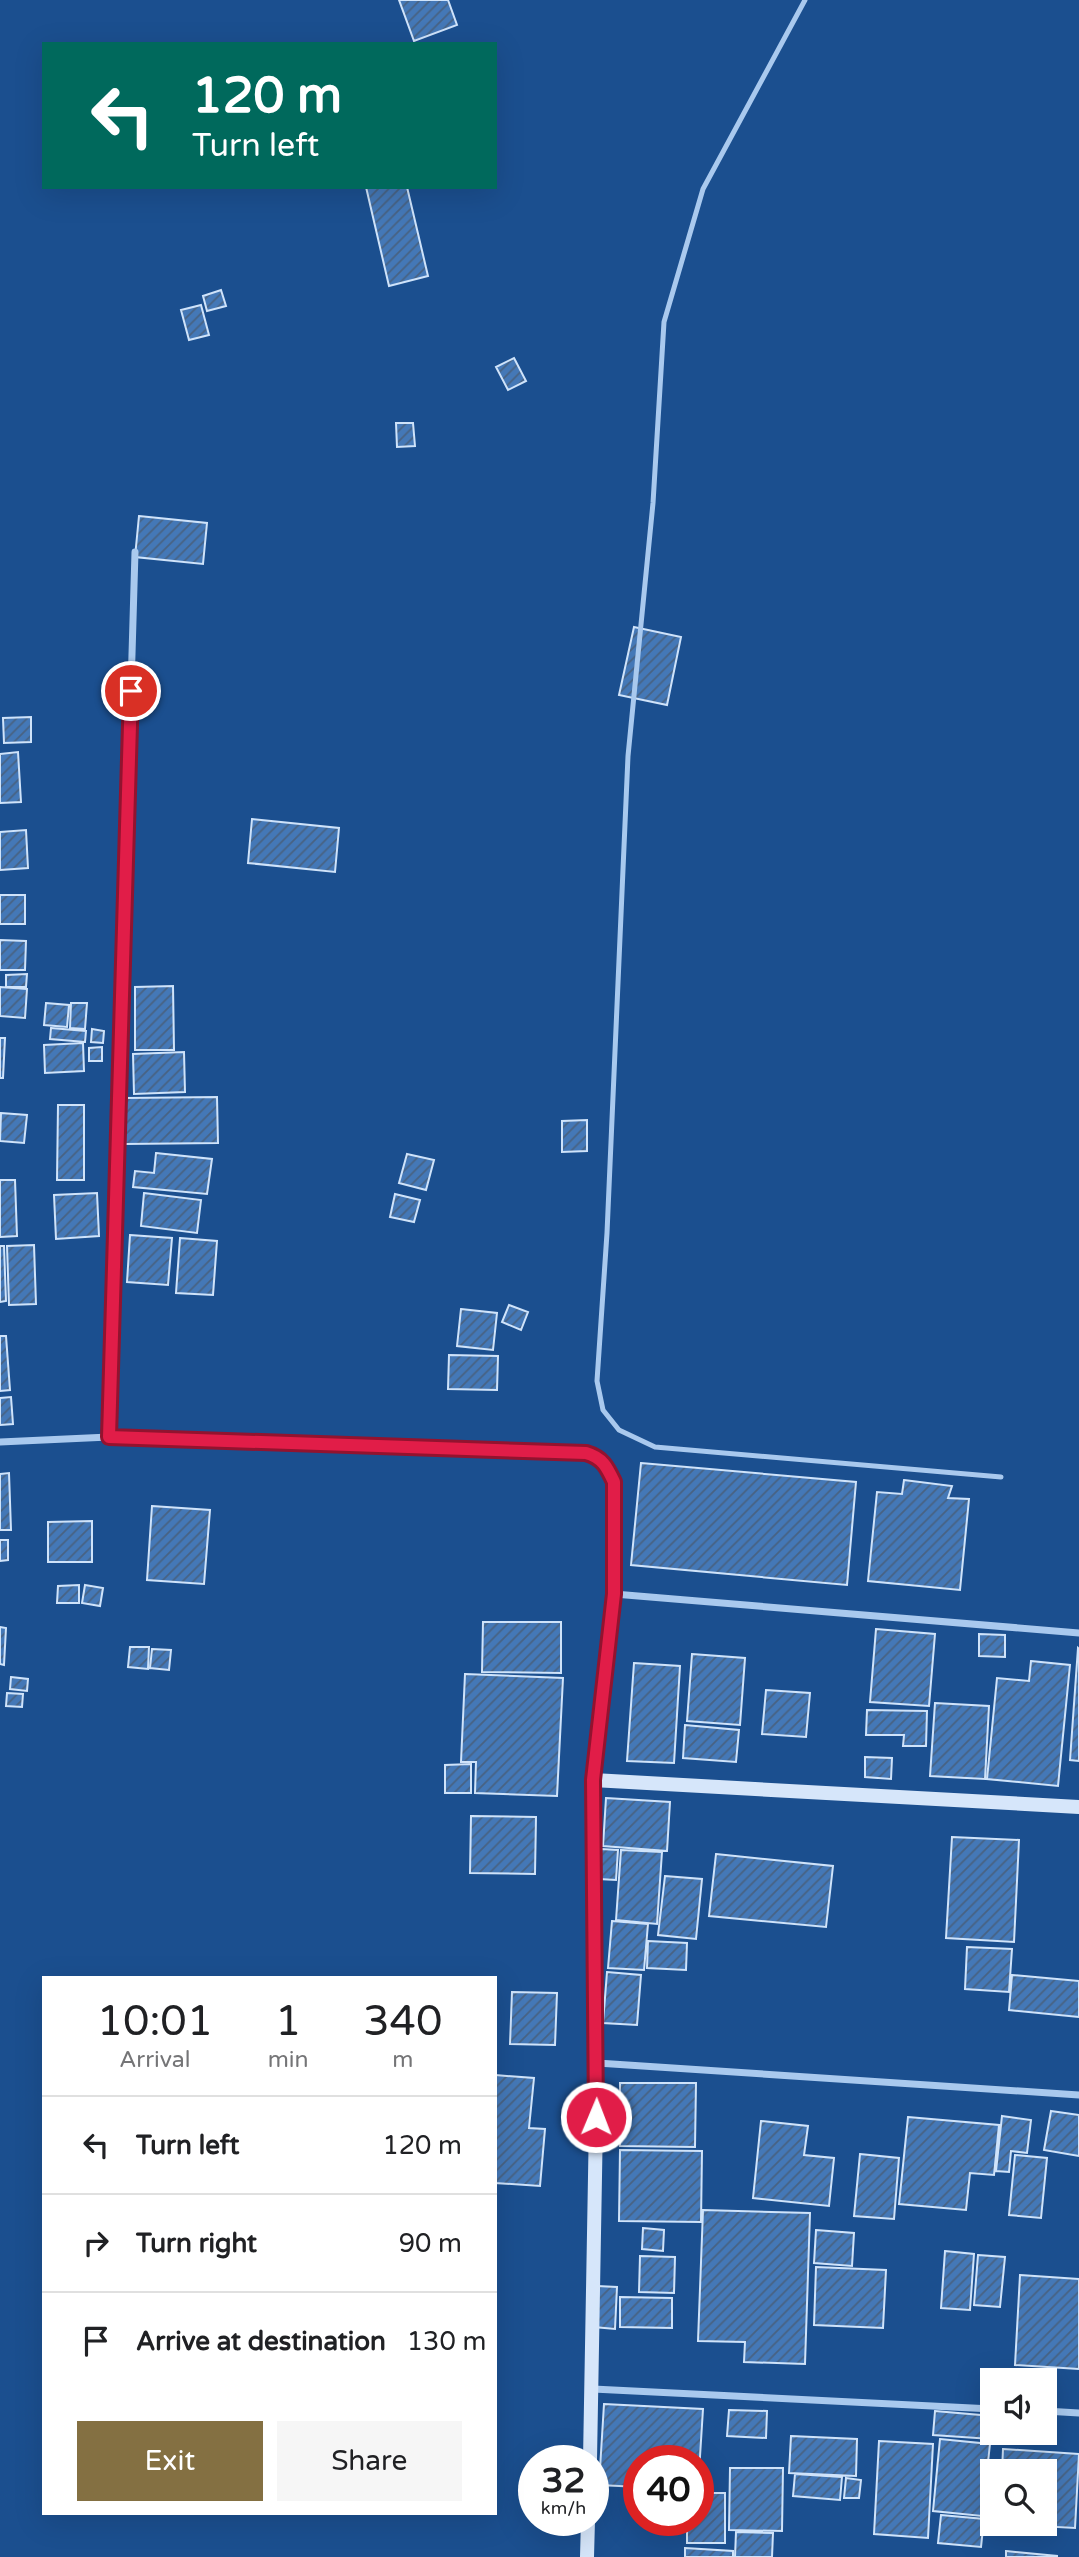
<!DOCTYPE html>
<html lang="en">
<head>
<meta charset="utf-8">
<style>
	:root { --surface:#fff; --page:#f6f6f6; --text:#202124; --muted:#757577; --line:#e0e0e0; --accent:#847042 }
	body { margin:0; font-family:"Varela Round",sans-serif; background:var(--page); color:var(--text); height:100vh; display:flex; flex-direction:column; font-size:26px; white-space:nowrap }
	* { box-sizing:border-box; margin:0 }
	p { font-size:23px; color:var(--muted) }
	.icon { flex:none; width:38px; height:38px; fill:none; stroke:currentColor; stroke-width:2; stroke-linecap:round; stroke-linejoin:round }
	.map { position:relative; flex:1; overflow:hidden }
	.drawer { position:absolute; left:42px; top:1976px; width:455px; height:539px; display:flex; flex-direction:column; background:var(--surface); border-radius:0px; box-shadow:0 7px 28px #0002 }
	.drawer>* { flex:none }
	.banner { position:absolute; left:42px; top:42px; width:455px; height:147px; border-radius:0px; box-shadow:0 7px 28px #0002; background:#00695c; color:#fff; overflow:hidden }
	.tools { position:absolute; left:980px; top:2368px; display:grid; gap:14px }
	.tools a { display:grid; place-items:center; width:77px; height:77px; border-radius:0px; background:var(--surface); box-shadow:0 7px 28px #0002; font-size:35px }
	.speed { position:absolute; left:518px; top:2445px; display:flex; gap:14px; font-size:35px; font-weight:700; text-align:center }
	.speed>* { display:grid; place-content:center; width:91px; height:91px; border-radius:50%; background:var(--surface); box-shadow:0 7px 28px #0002; line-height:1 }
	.speed small { font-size:18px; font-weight:400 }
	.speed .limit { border:10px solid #d22; background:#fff; color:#111 }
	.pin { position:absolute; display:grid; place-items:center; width:60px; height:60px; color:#fff; margin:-30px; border:4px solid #fff; border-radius:50%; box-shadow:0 2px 7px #0007 }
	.me { position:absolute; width:77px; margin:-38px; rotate:1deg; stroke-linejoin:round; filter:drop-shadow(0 0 5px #0008) }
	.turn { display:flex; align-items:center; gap:24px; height:147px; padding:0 35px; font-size:32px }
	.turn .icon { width:91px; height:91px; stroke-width:2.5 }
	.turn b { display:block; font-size:49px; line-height:60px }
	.eta { display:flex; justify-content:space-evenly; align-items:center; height:119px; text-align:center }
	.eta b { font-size:42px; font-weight:600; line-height:49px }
	.cta { display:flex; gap:14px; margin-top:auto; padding:14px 35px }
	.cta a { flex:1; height:80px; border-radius:0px; background:var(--accent); color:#fff; font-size:28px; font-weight:600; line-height:80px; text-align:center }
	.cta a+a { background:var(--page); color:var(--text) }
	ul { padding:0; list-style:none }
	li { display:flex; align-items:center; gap:21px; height:98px; padding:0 35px; border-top:2px solid var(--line) }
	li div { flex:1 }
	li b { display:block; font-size:26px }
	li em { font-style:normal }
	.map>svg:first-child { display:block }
</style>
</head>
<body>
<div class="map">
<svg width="1079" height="2557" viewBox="0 0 1079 2557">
	<defs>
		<pattern id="building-hatch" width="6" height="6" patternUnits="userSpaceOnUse" patternTransform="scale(1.75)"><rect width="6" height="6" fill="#4478b7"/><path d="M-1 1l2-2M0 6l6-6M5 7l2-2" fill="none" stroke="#486282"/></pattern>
	</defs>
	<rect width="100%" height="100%" fill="#1b4f8f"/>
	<!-- building -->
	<path fill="url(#building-hatch)" stroke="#cfe3fa" stroke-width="2" d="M 399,0 L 448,0 L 457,25 L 414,41 Z
		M 366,187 L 407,187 L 428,276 L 389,286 Z
		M 221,290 L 226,306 L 207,311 L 203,296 Z
		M 201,305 L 209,335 L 189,340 L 181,310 Z
		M 514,358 L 526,381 L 508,390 L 496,367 Z
		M 396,423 L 413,423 L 415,446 L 397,447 Z
		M 139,516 L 207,523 L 203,564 L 135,557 Z
		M 634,627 L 681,637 L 667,705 L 619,695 Z
		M 31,717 L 31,742 L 4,743 L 3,718 Z
		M 18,752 L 21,802 L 0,803 L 0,754 Z
		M 252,819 L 339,828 L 335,872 L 248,863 Z
		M 26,830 L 28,868 L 0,870 L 0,832 Z
		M 0,895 L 25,895 L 25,924 L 0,924 Z
		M 0,940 L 26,941 L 25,970 L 0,970 Z
		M 27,974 L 26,987 L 6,987 L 6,975 Z
		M 173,986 L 174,1050 L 135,1050 L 135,987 Z
		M 0,987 L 27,989 L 25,1018 L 0,1016 Z
		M 46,1003 L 69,1005 L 67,1027 L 44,1025 Z
		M 71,1003 L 87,1003 L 85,1029 L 70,1028 Z
		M 51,1028 L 86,1031 L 85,1042 L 50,1039 Z
		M 92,1029 L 104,1031 L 103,1043 L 91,1042 Z
		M 0,1038 L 5,1038 L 3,1078 L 0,1078 Z
		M 83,1043 L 84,1071 L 45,1073 L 44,1045 Z
		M 102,1047 L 102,1061 L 89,1061 L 89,1048 Z
		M 184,1052 L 185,1092 L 134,1094 L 133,1054 Z
		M 217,1097 L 218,1143 L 125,1144 L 125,1098 Z
		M 58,1105 L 84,1105 L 84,1180 L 57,1180 Z
		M 1,1113 L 27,1115 L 24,1143 L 0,1141 Z
		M 587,1120 L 587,1151 L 562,1152 L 562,1121 Z
		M 156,1153 L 212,1159 L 207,1194 L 133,1187 L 135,1171 L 154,1173 Z
		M 407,1154 L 434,1160 L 426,1190 L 399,1183 Z
		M 0,1180 L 15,1180 L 17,1236 L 0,1237 Z
		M 97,1193 L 99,1236 L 56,1239 L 54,1195 Z
		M 144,1193 L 201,1200 L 197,1233 L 141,1226 Z
		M 395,1194 L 420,1200 L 414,1222 L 390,1217 Z
		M 130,1235 L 172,1238 L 168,1285 L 127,1282 Z
		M 180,1238 L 217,1241 L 213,1295 L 176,1293 Z
		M 34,1245 L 36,1304 L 9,1305 L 7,1246 Z
		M 0,1246 L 4,1246 L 6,1301 L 0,1302 Z
		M 509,1305 L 528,1312 L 521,1330 L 502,1322 Z
		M 461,1309 L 497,1313 L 493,1350 L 457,1346 Z
		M 0,1336 L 6,1336 L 10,1390 L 0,1391 Z
		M 449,1355 L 498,1356 L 497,1390 L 448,1389 Z
		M 11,1397 L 13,1424 L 0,1425 L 0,1398 Z
		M 641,1463 L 856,1482 L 847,1585 L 631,1565 Z
		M 9,1473 L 11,1530 L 0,1530 L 0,1474 Z
		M 904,1480 L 952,1486 L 948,1498 L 969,1499 L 960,1590 L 868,1581 L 877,1492 L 902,1494 Z
		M 152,1506 L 210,1510 L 204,1584 L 147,1580 Z
		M 92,1521 L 92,1562 L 48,1562 L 48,1522 Z
		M 0,1540 L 8,1540 L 8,1560 L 0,1561 Z
		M 79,1585 L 79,1603 L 57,1603 L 58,1586 Z
		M 85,1585 L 103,1588 L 100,1606 L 82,1603 Z
		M 483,1622 L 561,1622 L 561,1673 L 482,1672 Z
		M 0,1627 L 6,1628 L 4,1665 L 0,1664 Z
		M 876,1629 L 935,1634 L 929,1706 L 870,1702 Z
		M 979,1634 L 1005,1635 L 1005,1657 L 979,1656 Z
		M 130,1647 L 149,1647 L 148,1669 L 128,1667 Z
		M 1078,1648 L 1079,1649 L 1079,1761 L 1070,1760 Z
		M 152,1649 L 171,1650 L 169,1670 L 150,1668 Z
		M 692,1654 L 745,1658 L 740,1725 L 687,1721 Z
		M 1031,1661 L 1070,1665 L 1058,1786 L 987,1779 L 997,1678 L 1029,1681 Z
		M 634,1663 L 680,1666 L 674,1763 L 627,1761 Z
		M 465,1674 L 563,1678 L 557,1796 L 475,1793 L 476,1762 L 461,1762 Z
		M 11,1677 L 28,1679 L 27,1691 L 10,1689 Z
		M 766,1690 L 810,1693 L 806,1737 L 762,1734 Z
		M 7,1693 L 23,1694 L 22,1707 L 6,1706 Z
		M 935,1703 L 989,1706 L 985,1779 L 930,1776 Z
		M 867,1710 L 927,1711 L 926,1746 L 903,1746 L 904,1735 L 866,1735 Z
		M 685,1725 L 739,1730 L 736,1762 L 683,1758 Z
		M 865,1757 L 892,1758 L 891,1779 L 865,1777 Z
		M 471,1764 L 471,1793 L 445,1793 L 445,1765 Z
		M 606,1798 L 670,1802 L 667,1851 L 603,1846 Z
		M 471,1816 L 536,1817 L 535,1874 L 470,1873 Z
		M 952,1837 L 1019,1840 L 1014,1942 L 946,1938 Z
		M 601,1849 L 618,1850 L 616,1880 L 599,1879 Z
		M 621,1850 L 662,1852 L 657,1924 L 616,1920 Z
		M 716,1854 L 833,1866 L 826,1927 L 709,1916 Z
		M 665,1876 L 702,1879 L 696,1939 L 658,1935 Z
		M 612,1921 L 648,1924 L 644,1970 L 608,1968 Z
		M 648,1941 L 687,1943 L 686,1970 L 647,1968 Z
		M 967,1947 L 1012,1949 L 1009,1992 L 965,1989 Z
		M 607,1972 L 641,1975 L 637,2025 L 603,2023 Z
		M 1012,1975 L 1079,1981 L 1079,2017 L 1009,2010 Z
		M 512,1992 L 557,1993 L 555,2045 L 510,2044 Z
		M 495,2075 L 534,2078 L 529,2128 L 545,2129 L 540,2186 L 495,2183 Z
		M 620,2083 L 696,2083 L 695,2147 L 620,2146 Z
		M 1051,2111 L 1079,2115 L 1079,2156 L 1044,2150 Z
		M 1002,2116 L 1031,2120 L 1027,2153 L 1011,2151 L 1009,2172 L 996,2171 Z
		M 908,2117 L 999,2125 L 994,2175 L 970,2173 L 966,2210 L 899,2204 Z
		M 761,2121 L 808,2126 L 804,2155 L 834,2158 L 829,2206 L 753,2198 Z
		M 620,2150 L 702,2151 L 701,2222 L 619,2221 Z
		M 860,2154 L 899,2158 L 894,2219 L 854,2216 Z
		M 1015,2155 L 1047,2158 L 1041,2218 L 1009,2215 Z
		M 703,2210 L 810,2213 L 805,2364 L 744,2362 L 745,2342 L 698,2341 Z
		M 643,2228 L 664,2230 L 663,2251 L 642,2249 Z
		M 816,2230 L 854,2233 L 852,2266 L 814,2263 Z
		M 945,2251 L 974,2254 L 970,2310 L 941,2308 Z
		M 978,2255 L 1005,2257 L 1000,2307 L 974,2305 Z
		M 640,2256 L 675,2257 L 674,2293 L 639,2292 Z
		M 816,2267 L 886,2270 L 883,2328 L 814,2325 Z
		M 1020,2275 L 1079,2279 L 1079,2369 L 1015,2365 Z
		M 597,2286 L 617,2287 L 615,2329 L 594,2327 Z
		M 620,2297 L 672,2298 L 672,2328 L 620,2327 Z
		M 604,2404 L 703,2409 L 698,2488 L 698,2460 L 639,2460 L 639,2487 L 599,2485 Z
		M 729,2410 L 767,2411 L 766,2438 L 727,2436 Z
		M 935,2411 L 992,2416 L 991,2439 L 933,2435 Z
		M 791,2436 L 857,2439 L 856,2476 L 789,2473 Z
		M 940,2439 L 990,2444 L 982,2516 L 933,2511 Z
		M 879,2441 L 933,2444 L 928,2538 L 874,2534 Z
		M 1003,2449 L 1079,2454 L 1075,2528 L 1003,2524 L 1045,2524 L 1045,2471 L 1002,2471 Z
		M 730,2468 L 783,2468 L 782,2531 L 729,2530 Z
		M 795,2474 L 842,2477 L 840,2500 L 793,2496 Z
		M 846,2478 L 861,2480 L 859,2498 L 844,2498 Z
		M 698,2493 L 725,2493 L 725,2543 L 687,2543 L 687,2520 L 698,2520 Z
		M 941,2515 L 984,2519 L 981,2547 L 938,2543 Z
		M 736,2532 L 773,2533 L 772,2557 L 735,2557 Z
		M 685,2548 L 733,2551 L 733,2557 L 685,2557 Z
		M 1006,2551 L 1057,2556 L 1057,2557 L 1006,2557 Z"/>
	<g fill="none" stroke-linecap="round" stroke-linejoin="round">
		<!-- lane -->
		<path stroke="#a9c9ee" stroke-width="5" d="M 805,0 L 703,189 L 664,322 L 653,503 L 628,756 L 607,1233 L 597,1381 L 603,1410 L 619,1430 L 655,1447 L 1001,1477"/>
		<!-- street -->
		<path stroke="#a9c9ee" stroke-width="7" d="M 109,1437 L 135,552
			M 0,1442 L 109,1437 L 586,1453 C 603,1458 607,1467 614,1482 L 614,1594 L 593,1780
			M 614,1594 L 1079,1633
			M 597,2063 L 1079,2095
			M 593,2389 L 992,2409
			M 1045,2411 L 1079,2413"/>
		<!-- secondary -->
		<path stroke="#d6e6fa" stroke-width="14" d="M 590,2460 L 597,2063 L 593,1780 L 1079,1807
			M 587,2557 L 588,2520"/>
	</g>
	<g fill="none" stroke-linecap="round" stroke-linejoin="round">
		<!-- route casing -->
		<g stroke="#92132f" stroke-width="18">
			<path id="route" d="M 131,691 L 109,1437 L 586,1453 C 603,1458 607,1467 614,1482 L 614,1594 L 593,1780 L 596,2117"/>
		</g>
		<!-- route -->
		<use href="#route" stroke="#e11d48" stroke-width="12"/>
	</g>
</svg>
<div class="tools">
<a><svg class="icon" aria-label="sound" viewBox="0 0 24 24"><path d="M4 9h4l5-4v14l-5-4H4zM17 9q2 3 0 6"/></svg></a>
<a><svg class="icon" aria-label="search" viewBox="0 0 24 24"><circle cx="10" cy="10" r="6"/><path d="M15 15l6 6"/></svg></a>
</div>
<div class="speed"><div>32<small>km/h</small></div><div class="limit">40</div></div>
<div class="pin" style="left:131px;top:691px;background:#d93025"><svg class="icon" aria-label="arrive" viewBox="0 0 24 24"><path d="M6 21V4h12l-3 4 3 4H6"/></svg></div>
<svg class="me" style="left:596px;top:2117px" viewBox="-20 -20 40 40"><circle r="17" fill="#e11d48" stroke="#fff" stroke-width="3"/><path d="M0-11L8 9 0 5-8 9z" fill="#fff"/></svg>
<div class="banner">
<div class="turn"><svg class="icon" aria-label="left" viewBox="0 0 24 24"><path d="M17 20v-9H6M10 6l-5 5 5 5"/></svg><div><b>120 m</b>Turn left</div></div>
</div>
<section class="drawer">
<div class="eta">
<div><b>10:01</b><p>Arrival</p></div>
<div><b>1</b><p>min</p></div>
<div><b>340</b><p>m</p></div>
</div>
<ul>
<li><svg class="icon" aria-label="left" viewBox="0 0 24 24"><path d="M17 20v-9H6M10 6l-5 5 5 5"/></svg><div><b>Turn left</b></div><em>120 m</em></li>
<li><svg class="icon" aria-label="right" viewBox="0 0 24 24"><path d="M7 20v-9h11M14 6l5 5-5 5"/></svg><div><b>Turn right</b></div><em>90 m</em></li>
<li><svg class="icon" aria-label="arrive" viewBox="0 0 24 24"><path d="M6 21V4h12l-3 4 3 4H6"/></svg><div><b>Arrive at destination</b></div><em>130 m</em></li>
</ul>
<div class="cta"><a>Exit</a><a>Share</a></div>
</section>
</div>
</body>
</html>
